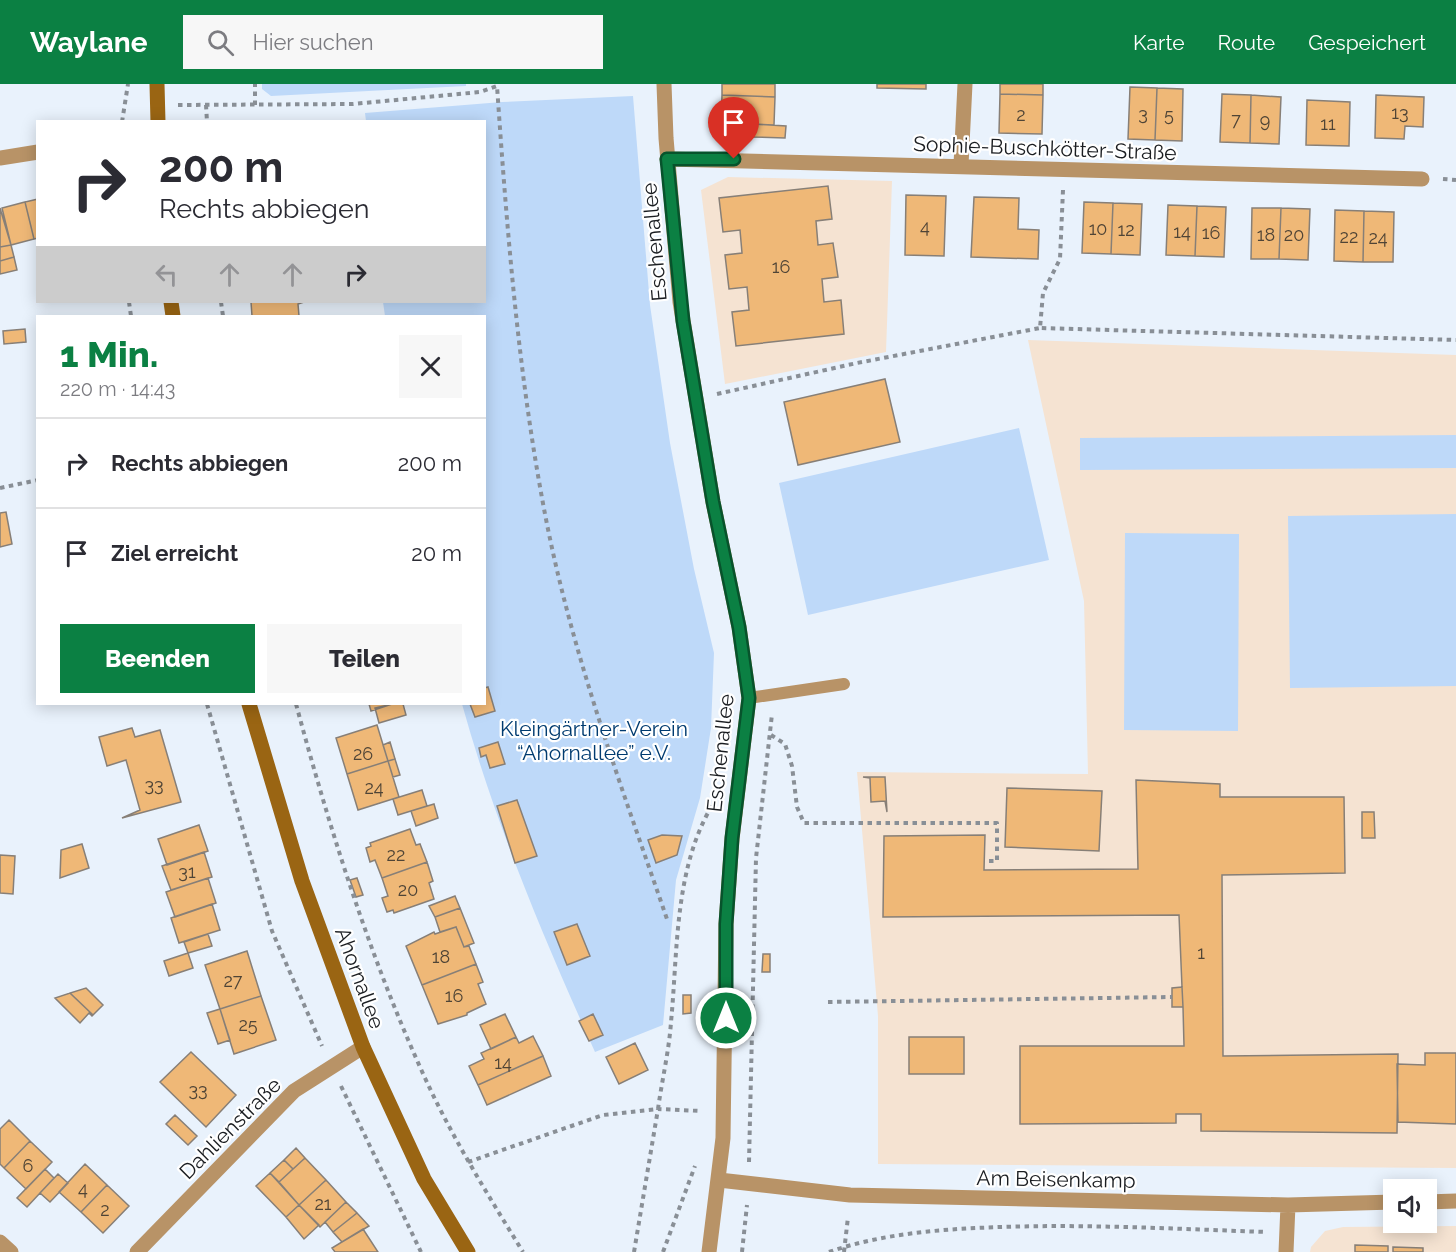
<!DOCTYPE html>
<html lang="de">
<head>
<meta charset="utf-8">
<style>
	:root { --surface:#fff; --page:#f7f7f7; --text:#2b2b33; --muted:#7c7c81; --line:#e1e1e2; --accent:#0b8043 }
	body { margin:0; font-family:Raleway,sans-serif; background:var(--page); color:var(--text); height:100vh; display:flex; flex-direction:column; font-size:22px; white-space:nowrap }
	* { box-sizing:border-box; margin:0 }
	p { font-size:20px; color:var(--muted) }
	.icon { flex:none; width:33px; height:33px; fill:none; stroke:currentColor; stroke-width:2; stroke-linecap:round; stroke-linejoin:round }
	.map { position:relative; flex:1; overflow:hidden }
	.panel { position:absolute; left:36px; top:231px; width:450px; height:390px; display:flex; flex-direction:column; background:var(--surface); border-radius:0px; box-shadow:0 3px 15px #0003 }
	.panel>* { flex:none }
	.banner { position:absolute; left:36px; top:36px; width:450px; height:183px; border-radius:0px; box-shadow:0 3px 15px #0003; background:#fff; color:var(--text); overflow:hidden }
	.fabs { position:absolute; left:1383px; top:1095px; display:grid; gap:12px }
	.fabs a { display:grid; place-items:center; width:54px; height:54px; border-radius:0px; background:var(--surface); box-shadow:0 3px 15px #0003; font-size:30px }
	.pin { position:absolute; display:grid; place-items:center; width:51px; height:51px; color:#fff; margin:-62px -26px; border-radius:50% 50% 50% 0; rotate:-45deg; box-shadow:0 0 6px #0007 }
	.pin .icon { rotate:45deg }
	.me { position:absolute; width:66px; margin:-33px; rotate:0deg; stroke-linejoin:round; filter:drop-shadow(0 0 4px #0008) }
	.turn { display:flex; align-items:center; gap:21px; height:126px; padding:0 24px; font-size:27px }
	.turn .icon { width:78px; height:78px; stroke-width:2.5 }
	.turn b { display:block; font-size:42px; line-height:51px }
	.lanes { display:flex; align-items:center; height:57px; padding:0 24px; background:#0003; justify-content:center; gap:30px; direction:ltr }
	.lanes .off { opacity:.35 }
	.round { display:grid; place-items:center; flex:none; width:63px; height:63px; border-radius:0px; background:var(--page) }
	.headline { display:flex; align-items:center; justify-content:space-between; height:102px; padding:0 24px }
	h1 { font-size:36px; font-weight:800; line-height:45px; color:var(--accent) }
	.action { display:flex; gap:12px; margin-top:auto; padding:12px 24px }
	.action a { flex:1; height:69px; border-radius:0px; background:var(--accent); color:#fff; font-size:24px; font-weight:800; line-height:69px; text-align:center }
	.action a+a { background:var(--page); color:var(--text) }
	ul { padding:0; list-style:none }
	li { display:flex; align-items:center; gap:18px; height:90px; padding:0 24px; border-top:2px solid var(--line) }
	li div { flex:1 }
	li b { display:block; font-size:22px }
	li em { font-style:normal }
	header { display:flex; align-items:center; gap:36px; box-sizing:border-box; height:84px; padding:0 30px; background:var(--accent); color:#fff }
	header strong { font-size:28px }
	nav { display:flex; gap:33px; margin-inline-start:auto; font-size:21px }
	.search { width:420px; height:54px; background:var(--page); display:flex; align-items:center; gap:15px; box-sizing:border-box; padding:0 21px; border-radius:0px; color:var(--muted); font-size:22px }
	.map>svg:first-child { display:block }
</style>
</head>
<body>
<header>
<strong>Waylane</strong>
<div class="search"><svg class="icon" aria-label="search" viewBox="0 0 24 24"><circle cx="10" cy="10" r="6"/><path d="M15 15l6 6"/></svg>Hier suchen</div>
<nav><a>Karte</a><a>Route</a><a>Gespeichert</a></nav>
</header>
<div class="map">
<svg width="1456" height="1168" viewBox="0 0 1456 1168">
	<rect width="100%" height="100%" fill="#e9f2fc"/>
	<!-- education -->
	<path fill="#f5e3d2" d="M 728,93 L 892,97 L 886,268 L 725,300 L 701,106 Z
		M 1028,256 L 1456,271 L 1456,1084 L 878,1080 L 878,932 L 857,688 L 1088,690 L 1084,517 Z
		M 1456,1142 L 1456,1168 L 1310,1168 L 1311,1163 L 1325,1147 L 1343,1143 Z"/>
	<!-- green -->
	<path fill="#bed9f9" d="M 262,0 L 466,0 L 466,2 L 271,12 L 262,5 Z
		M 633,12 L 650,221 L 670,359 L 694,485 L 714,569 L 711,644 L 700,714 L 676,796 L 663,941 L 595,968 C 544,855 495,739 462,620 L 484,620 L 484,232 L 385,232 L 383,218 L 484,218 L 484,38 L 366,37 L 365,29 L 502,18 Z
		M 1019,344 L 1049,476 L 808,531 L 779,399 Z
		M 1456,351 L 1456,384 L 1080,386 L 1080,354 Z
		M 1456,430 L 1456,602 L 1290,604 L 1288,432 Z
		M 1125,449 L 1239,450 L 1238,647 L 1124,646 Z"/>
	<!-- building -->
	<path fill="#efb877" stroke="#877f77" stroke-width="1.5" d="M 722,0 L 775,0 L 775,13 L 722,11 Z
		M 877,0 L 926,0 L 926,5 L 877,4 Z
		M 1000,0 L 1043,0 L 1043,11 L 1000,10 Z
		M 1130,3 L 1157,4 L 1155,56 L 1128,55 Z
		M 1157,4 L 1183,5 L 1182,57 L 1155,56 Z
		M 1000,10 L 1043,11 L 1042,50 L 999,49 Z
		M 1222,10 L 1251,11 L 1250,59 L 1220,58 Z
		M 722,11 L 775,13 L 774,41 L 721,39 Z
		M 1251,11 L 1281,13 L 1279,60 L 1250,59 Z
		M 1376,11 L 1424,13 L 1423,43 L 1405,42 L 1404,55 L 1375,54 Z
		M 1307,16 L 1350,18 L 1349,62 L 1306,61 Z
		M 753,40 L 786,42 L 785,54 L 753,53 Z
		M 828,102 L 832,135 L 816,137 L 818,161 L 833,159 L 838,193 L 822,195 L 824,218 L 841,216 L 844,250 L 736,262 L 732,228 L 749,226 L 747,203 L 729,205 L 725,171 L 742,169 L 740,146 L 723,148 L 719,114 Z
		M 906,111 L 946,112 L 944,172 L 905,171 Z
		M 974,113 L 1019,114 L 1018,145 L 1039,146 L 1038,175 L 971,173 Z
		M 38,115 L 38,154 L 34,155 L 25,118 Z
		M 25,118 L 34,155 L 11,161 L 2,124 Z
		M 1084,118 L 1113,119 L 1111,170 L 1082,169 Z
		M 1113,119 L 1142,120 L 1140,171 L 1111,170 Z
		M 1168,121 L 1197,122 L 1195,172 L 1166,171 Z
		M 1197,122 L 1226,123 L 1224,173 L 1195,172 Z
		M 0,124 L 11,161 L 0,163 Z
		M 1252,124 L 1281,124 L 1279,175 L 1251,175 Z
		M 1281,124 L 1310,125 L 1308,176 L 1279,175 Z
		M 1335,126 L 1364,127 L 1363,178 L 1334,177 Z
		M 1364,127 L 1394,128 L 1393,178 L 1363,178 Z
		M 11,161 L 14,173 L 0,177 L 0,163 Z
		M 14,173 L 17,186 L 0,190 L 0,177 Z
		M 251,218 L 304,218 L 298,220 L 299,232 L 252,232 Z
		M 25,245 L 26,258 L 4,260 L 3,247 Z
		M 885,295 L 900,358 L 798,381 L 784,318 Z
		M 6,428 L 12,460 L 0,463 L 0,429 Z
		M 488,603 L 495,627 L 475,633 L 470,620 L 484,620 L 484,604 Z
		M 369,620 L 392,620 L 371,627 Z
		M 392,620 L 403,620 L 406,631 L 379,639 L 375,624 Z
		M 377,641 L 388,677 L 347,690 L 336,654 Z
		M 132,644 L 135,653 L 160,646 L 181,718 L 122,734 L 140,726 L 126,676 L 107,682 L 99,653 Z
		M 390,658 L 395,675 L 388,677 L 383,661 Z
		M 498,658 L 505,680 L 490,684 L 486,671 L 481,673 L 479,664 Z
		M 395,675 L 400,691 L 393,693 L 388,677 Z
		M 388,677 L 399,713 L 358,726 L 347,690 Z
		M 863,693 L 885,693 L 887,728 L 885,717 L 871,718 L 870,694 Z
		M 1136,696 L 1220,700 L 1220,713 L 1344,713 L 1345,789 L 1222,791 L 1223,972 L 1398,970 L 1397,1049 L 1201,1047 L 1201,1030 L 1176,1030 L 1176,1039 L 1020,1040 L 1020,962 L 1184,962 L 1183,923 L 1172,923 L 1172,904 L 1182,903 L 1179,831 L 883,833 L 884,752 L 985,751 L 984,786 L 1138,785 Z
		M 1007,704 L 1102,707 L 1099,767 L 1005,763 Z
		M 422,706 L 427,722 L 398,731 L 393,715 Z
		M 517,716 L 537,772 L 515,779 L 497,722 Z
		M 434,720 L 438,734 L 416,742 L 411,727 Z
		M 1362,728 L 1374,728 L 1375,754 L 1362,754 Z
		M 199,741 L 208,767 L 167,781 L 158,755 Z
		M 410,745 L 416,761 L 420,760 L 427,778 L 382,794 L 375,776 L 370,778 L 366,764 L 371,762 L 370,759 Z
		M 662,751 L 682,752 L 677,771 L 656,779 L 648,756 Z
		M 82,760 L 89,784 L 60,794 L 61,766 Z
		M 204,768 L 212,793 L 171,806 L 162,782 Z
		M 0,771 L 15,772 L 13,810 L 0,809 Z
		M 427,778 L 433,797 L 429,799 L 434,815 L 394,829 L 393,826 L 387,828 L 382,814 L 388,812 L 382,794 Z
		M 208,794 L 216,819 L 175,833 L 166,808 Z
		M 357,794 L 363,811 L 356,813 L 350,796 Z
		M 455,812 L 460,824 L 435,833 L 429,822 Z
		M 212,820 L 220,846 L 179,859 L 171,834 Z
		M 460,824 L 474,859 L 464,863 L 456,843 L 440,848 L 435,833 Z
		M 577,840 L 590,872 L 567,881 L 554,848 Z
		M 456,843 L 464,863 L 469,862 L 476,880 L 422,901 L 406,862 L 434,848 L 435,850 Z
		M 208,850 L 212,862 L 188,869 L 184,858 Z
		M 247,867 L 261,912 L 220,925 L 205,881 Z
		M 188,869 L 193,884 L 169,892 L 164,877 Z
		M 763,870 L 770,870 L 770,888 L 762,888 Z
		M 476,880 L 483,898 L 478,900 L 486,920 L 467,929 L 467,931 L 438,940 L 422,901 Z
		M 1182,903 L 1183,923 L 1172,923 L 1172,904 Z
		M 86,904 L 103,921 L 93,931 L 70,909 Z
		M 70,909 L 93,931 L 92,932 L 89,929 L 80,939 L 55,914 Z
		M 683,911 L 691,911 L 691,929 L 683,930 Z
		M 261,912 L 276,956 L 234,970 L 220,925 Z
		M 220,925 L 230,956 L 218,960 L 207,929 Z
		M 505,930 L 516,953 L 491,965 L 480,941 Z
		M 593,930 L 603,951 L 589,957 L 579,937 Z
		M 533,952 L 543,972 L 478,1001 L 469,982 L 484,975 L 481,969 L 516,953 L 519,959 Z
		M 909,953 L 964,953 L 964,990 L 909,990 Z
		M 635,959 L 648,986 L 619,1000 L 606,973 Z
		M 191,968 L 236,1011 L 206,1043 L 160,998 Z
		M 1425,969 L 1456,969 L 1456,1040 L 1398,1038 L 1397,980 L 1425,981 Z
		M 543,972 L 551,992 L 487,1021 L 478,1001 Z
		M 175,1031 L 197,1052 L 188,1061 L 166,1040 Z
		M 9,1036 L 30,1057 L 4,1084 L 0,1080 L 0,1045 Z
		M 30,1057 L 52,1078 L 26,1105 L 4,1084 Z
		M 296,1064 L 305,1074 L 293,1085 L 284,1076 Z
		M 305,1074 L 326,1096 L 299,1121 L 279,1098 Z
		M 284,1076 L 293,1085 L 279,1098 L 270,1089 Z
		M 85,1080 L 107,1101 L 81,1128 L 59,1108 Z
		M 45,1085 L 54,1094 L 27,1123 L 17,1114 Z
		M 270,1089 L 299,1121 L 286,1133 L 256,1102 Z
		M 58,1090 L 68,1099 L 50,1118 L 40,1109 Z
		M 326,1096 L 346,1118 L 320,1143 L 299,1121 Z
		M 107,1101 L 129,1122 L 103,1149 L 81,1128 Z
		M 346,1118 L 357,1129 L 333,1148 L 325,1138 Z
		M 299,1121 L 319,1141 L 304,1155 L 286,1133 Z
		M 357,1129 L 369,1142 L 342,1158 L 333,1148 Z
		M 363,1145 L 378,1168 L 335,1168 L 332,1164 Z
		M 1355,1161 L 1388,1162 L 1388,1168 L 1355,1168 Z
		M 1393,1163 L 1423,1164 L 1423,1168 L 1393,1168 Z"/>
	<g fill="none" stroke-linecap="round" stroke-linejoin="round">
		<!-- path -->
		<path stroke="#898f96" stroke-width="4" stroke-dasharray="4.5 4.5" stroke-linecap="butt" d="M 178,21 L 353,20 L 480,8 L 497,2 C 507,146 518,289 545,430 C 572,571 622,704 668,838
			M 206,21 L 207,38
			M 255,21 L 255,0
			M 122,38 L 128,0
			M 1443,95 L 1456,96
			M 1063,106 L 1060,175 L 1043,209 L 1040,244 L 1456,256
			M 129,218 L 131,232
			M 221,218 L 223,232
			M 717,310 L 857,279 L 1040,244
			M 0,404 L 38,396
			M 207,620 L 272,847 L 322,962
			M 296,620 C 330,746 370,874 425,994 C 453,1055 488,1111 523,1168
			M 771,651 L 785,660 L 792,682 L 797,723 L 804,739 L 997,739 L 997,777 L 985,777
			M 828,918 L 1172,913
			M 341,1002 L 421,1168
			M 468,1078 L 603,1031 L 658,1025 C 662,996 669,967 671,938 C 678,866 674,784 713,720
			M 749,1078 L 756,774 L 772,630
			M 634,1168 L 658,1025 L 701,1027
			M 663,1168 L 695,1082
			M 742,1168 L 747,1121
			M 829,1168 C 883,1149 944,1145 1001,1143 C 1090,1140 1178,1145 1267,1148
			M 844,1168 L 848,1133"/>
		<!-- lane -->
		<path stroke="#b89367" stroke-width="12" d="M 749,614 L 844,600"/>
		<!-- street -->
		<path stroke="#b89367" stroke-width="15" d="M 664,0 L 666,54 L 680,218 L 713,418 L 739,543 L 749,614 L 732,755 L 726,840 L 723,1054 L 709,1168
			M 0,74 L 38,68
			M 667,75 L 1422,95
			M 961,81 L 965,0
			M 719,1096 L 850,1111 L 1288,1121 L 1394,1118
			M 1426,1118 L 1456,1117
			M 0,1158 L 11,1168
			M 137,1168 L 294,1007 L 363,963
			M 1286,1168 L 1288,1121"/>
		<!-- secondary -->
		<path stroke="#9a6513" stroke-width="15" d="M 157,0 L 158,38
			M 171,218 L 173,232
			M 249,620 L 302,797 L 363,963 L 424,1095 L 468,1168"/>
	</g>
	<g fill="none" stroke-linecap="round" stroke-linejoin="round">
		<!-- route casing -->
		<g stroke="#07532c" stroke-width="15">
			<path id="route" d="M 726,934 L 726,840 L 732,754 L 749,614 L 739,543 L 713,418 L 683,237 L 667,75 L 734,75"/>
		</g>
		<!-- route -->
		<use href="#route" stroke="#0b8043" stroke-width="10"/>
	</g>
	<g text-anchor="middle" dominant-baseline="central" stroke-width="4.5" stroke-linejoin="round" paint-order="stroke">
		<!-- number labels -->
		<g font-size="18" fill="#4f4436">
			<text x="1400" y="28">13</text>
			<text x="1143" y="29">3</text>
			<text x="1021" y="30">2</text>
			<text x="1169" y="30">5</text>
			<text x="1236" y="35">7</text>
			<text x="1265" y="36">9</text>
			<text x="1328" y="39">11</text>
			<text x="925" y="142">4</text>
			<text x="1098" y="144">10</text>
			<text x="1126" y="145">12</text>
			<text x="1182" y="147">14</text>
			<text x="1211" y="148">16</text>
			<text x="1266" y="150">18</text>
			<text x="1294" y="150">20</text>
			<text x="1349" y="152">22</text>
			<text x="1378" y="153">24</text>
			<text x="781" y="182">16</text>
			<text x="363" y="669">26</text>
			<text x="154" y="700">33</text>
			<text x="374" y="703">24</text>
			<text x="396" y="770">22</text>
			<text x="187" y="787">31</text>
			<text x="408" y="805">20</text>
			<text x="1201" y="868">1</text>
			<text x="441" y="872">18</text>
			<text x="233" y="896">27</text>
			<text x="454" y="911">16</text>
			<text x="248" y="940">25</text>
			<text x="503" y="978">14</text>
			<text x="198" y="1005">33</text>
			<text x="28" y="1081">6</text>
			<text x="83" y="1104">4</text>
			<text x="323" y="1119">21</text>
			<text x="105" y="1125">2</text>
		</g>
		<!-- street labels -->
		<g font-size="21" fill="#1a1d21" stroke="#fff">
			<text transform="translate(1045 64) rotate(2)">Sophie-Buschkötter-Straße</text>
			<text transform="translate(654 158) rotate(-95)">Eschenallee</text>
			<text transform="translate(720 669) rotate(-84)">Eschenallee</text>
			<text transform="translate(360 894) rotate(70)">Ahornallee</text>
			<text transform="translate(230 1044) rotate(-45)">Dahlienstraße</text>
			<text transform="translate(1056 1095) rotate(1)">Am Beisenkamp</text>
		</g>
		<!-- park labels -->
		<g font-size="21" fill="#003b70" stroke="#fff">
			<text x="594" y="644">Kleingärtner-Verein<tspan x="594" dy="24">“Ahornallee” e.V.</tspan></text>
		</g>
	</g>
</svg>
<div class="fabs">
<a><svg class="icon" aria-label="sound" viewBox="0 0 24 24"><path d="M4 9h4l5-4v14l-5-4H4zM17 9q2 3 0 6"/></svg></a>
</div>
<div class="pin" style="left:734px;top:75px;background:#d93025"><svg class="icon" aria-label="arrive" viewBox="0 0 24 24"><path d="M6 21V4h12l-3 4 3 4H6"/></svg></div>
<svg class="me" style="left:726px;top:934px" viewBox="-20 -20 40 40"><circle r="17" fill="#0b8043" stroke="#fff" stroke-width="3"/><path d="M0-11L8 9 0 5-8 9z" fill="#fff"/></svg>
<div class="banner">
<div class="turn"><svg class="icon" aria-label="right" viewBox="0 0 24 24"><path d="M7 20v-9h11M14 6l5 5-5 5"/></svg><div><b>200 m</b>Rechts abbiegen</div></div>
<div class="lanes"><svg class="icon off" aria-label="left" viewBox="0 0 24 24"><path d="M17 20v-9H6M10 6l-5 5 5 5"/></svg><svg class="icon off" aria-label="ahead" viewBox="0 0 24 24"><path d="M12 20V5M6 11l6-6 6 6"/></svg><svg class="icon off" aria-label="ahead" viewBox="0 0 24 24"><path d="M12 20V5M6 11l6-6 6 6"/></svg><svg class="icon" aria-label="right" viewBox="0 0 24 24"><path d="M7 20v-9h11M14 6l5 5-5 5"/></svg></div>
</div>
<section class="panel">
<div class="headline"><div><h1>1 Min.</h1><p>220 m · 14:43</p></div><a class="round"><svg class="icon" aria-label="close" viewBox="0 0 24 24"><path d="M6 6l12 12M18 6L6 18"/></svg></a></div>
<ul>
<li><svg class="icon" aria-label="right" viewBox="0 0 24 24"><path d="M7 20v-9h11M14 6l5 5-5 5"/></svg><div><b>Rechts abbiegen</b></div><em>200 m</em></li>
<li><svg class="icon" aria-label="arrive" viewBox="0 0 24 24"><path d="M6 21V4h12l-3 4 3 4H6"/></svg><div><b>Ziel erreicht</b></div><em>20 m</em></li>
</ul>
<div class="action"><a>Beenden</a><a>Teilen</a></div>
</section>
</div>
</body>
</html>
